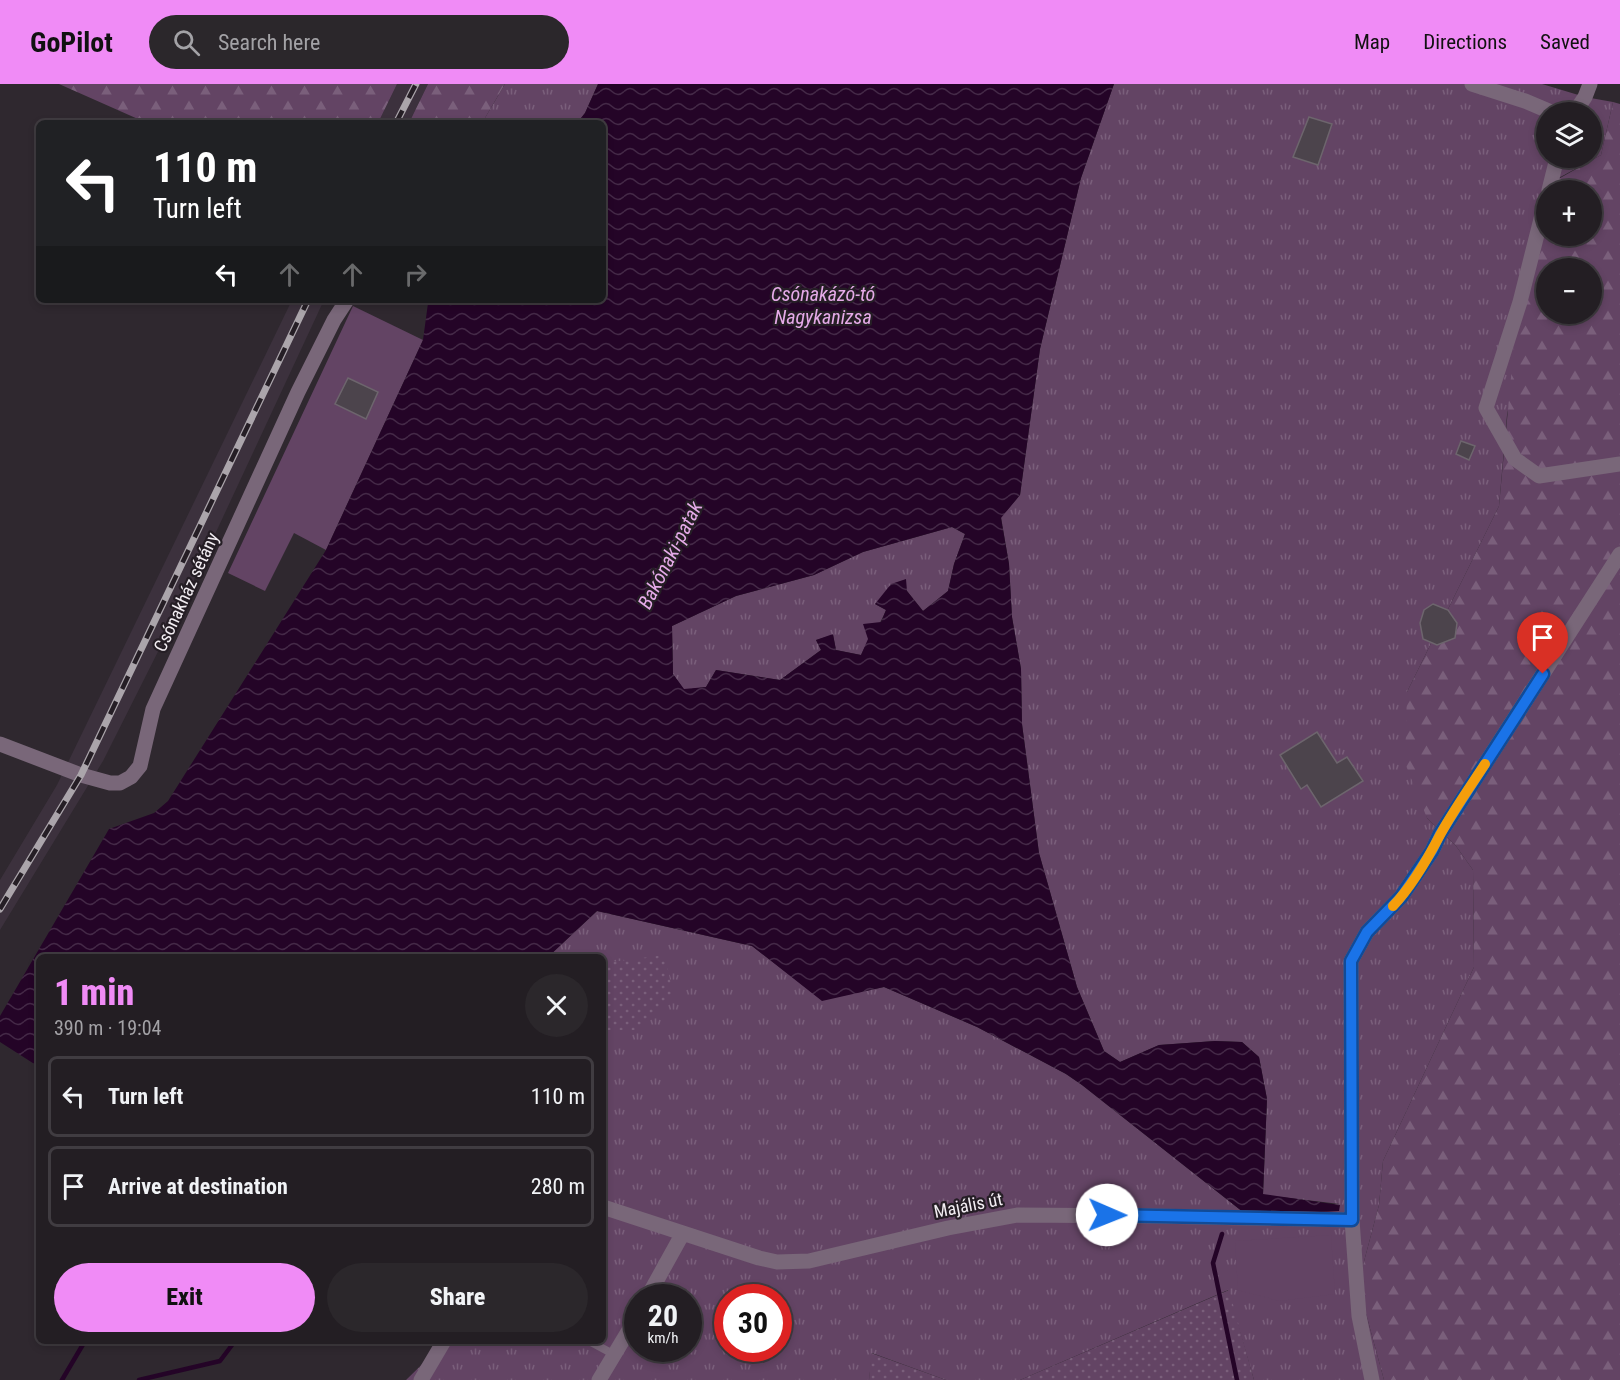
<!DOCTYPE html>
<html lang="en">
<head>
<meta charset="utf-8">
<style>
	:root { --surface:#231e23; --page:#2b272b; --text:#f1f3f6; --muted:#a3a2a6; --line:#403c41; --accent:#f08bf6 }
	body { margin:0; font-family:"Roboto Condensed",sans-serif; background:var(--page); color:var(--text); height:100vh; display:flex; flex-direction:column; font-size:22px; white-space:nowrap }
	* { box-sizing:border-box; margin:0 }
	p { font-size:20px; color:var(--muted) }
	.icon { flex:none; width:33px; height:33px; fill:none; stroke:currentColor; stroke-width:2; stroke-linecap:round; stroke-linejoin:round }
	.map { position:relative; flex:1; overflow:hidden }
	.details { position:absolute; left:36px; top:870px; width:570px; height:390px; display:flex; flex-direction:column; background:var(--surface); border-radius:9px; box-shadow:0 3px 9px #0003,0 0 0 2px var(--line) }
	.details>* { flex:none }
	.banner { position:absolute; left:36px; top:36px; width:570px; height:183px; border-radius:9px; box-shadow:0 3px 9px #0003,0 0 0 2px var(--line); background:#202124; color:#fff; overflow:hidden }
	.tools { position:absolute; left:1536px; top:18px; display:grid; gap:12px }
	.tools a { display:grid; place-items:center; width:66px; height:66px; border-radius:50%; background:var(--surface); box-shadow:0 3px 9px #0003,0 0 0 2px var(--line); font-size:30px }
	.speed { position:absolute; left:624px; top:1200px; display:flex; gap:12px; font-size:30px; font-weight:700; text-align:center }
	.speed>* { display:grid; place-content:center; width:78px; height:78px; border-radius:50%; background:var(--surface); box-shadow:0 3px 9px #0003,0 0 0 2px var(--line); line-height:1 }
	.speed small { font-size:15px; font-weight:400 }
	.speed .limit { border:9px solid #d22; background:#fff; color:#111 }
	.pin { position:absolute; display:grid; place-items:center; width:51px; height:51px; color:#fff; margin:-62px -26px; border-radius:50% 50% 50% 0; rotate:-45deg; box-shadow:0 0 6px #0007 }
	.pin .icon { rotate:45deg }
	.me { position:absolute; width:66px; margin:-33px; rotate:91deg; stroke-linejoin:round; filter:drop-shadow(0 0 4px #0008) }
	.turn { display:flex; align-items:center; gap:21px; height:126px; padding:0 18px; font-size:27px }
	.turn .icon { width:78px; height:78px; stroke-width:2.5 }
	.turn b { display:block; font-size:42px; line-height:51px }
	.lanes { display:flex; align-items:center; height:57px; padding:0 18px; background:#0003; justify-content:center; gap:30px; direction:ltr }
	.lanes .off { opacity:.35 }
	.round { display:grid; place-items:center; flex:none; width:63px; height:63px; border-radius:32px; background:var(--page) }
	.overview { display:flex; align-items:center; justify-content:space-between; height:102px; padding:0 18px }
	h1 { font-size:36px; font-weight:800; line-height:45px; color:var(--accent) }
	.primary-button { display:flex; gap:12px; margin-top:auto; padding:12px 18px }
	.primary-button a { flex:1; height:69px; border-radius:36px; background:var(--accent); color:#111; font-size:24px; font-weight:800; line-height:69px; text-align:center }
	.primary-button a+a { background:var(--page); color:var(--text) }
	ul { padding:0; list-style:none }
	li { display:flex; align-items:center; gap:18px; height:81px; margin:0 12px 9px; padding:0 6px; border:3px solid var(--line); border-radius:9px }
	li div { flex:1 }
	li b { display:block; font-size:22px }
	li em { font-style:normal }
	header { display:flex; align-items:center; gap:36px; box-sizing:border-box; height:84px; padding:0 30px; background:var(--accent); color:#111 }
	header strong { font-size:28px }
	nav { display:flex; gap:33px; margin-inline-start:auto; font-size:21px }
	.search { width:420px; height:54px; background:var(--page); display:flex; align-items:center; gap:15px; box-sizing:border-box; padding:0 21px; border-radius:33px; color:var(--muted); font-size:22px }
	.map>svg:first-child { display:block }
</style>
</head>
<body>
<header>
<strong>GoPilot</strong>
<div class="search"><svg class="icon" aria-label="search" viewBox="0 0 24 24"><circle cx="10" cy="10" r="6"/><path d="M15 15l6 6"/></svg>Search here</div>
<nav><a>Map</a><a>Directions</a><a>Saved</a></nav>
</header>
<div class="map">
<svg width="1620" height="1296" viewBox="0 0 1620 1296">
	<defs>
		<pattern id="grass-tufts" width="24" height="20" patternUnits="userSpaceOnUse" patternTransform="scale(1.5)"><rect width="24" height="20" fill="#634464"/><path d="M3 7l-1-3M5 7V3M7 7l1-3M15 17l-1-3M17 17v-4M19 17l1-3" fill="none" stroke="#7a5f7b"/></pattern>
		<pattern id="forest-firs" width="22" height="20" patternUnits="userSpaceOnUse" patternTransform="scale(1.5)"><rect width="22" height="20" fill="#634464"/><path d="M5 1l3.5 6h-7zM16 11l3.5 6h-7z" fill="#7a5f7b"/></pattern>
		<pattern id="park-dots" width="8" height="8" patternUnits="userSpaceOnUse" patternTransform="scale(1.5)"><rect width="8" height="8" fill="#634464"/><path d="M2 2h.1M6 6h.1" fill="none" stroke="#7a5f7b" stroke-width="1.8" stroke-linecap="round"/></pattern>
		<pattern id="water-waves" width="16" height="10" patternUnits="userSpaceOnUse" patternTransform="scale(1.5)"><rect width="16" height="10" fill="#240427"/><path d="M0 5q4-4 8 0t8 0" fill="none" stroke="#442947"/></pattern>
	</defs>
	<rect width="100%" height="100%" fill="#2f282f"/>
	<!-- built -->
	<path fill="#3c313d" d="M 397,0 L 428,0 L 409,39 L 378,39 Z
		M 292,216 L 324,216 L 190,504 L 103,677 L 0,846 L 0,796 L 57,701 Z"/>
	<!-- grass -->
	<path fill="url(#grass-tufts)" fill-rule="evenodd" d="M 505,0 L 598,0 L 585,29 L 577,39 L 482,39 Z
		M 1114,0 L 1542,0 L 1585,13 L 1613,18 L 1601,71 L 1553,97 L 1507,331 L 1499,422 L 1407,608 L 1427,734 L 1456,762 L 1473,786 L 1474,883 L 1383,1077 L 1379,1121 L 1358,1200 L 1384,1296 L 1254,1296 L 1228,1206 L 1020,1296 L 946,1296 L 872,1269 L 869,1296 L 406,1296 L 446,1257 L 603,1257 L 603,873 L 548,873 L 597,827 L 752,862 L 822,916 L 884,903 L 977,943 L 1066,990 L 1082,1001 L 1248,1132 L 1340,1120 L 1263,1111 L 1267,1015 L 1259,973 L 1242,958 L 1215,957 L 1159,961 L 1120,978 L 1104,967 L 1077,903 L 1039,769 L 1022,640 L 1021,585 L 1012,533 L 1009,480 L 1001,433 L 1020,411 L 1040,265 L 1081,94 ZM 1546,28 L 1592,28 L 1592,74 L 1546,74 ZM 638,1214 L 688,1214 L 688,1264 L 638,1264 ZM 728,1214 L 778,1214 L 778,1264 L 728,1264 Z
		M 952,443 L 965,450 L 954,480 L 948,507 L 923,527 L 907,507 L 875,520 L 886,526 C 880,542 868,555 861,571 L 836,566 L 833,551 L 816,556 L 821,566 L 780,596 L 716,586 L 706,603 L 684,606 L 673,590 L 672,542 L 736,512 L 814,491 L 863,468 Z"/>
	<!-- forest -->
	<path fill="url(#forest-firs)" fill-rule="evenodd" d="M 59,0 L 397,0 L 378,39 L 147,39 Z
		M 428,0 L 505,0 L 482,39 L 409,39 Z
		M 1613,18 L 1620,20 L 1620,1296 L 1384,1296 L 1358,1200 L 1379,1121 L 1383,1077 L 1474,883 L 1473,786 L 1456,762 L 1427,734 L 1405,679 L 1407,608 L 1499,422 L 1515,250 L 1546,125 L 1546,152 L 1592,152 L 1592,106 L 1551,106 L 1553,98 L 1601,71 ZM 1546,184 L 1592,184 L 1592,230 L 1546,230 Z"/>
	<!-- park -->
	<path fill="url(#park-dots)" d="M 665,871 L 673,910 L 638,946 L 603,946 L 603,879 Z
		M 1229,1206 L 1254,1296 L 1020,1296 Z
		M 871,1269 L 946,1296 L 869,1296 Z"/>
	<!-- pitch -->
	<path fill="#634464" d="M 353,222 L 423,256 L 326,466 L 294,449 L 265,507 L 228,489 Z
		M 1331,1151 L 1335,1210 L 1279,1217 L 1238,1206 L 1235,1157 Z"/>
	<!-- water -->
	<path fill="url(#water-waves)" fill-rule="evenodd" d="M 598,0 L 1114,0 L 1081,94 L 1040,265 L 1020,411 L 1001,434 L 1009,480 L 1012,533 L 1021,585 L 1022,640 L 1039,769 L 1077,903 L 1104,967 L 1120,978 L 1159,961 L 1215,957 L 1242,958 L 1259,973 L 1267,1015 L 1263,1110 L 1340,1121 L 1339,1127 L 1248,1132 L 1082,1001 L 1066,990 L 977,943 L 884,903 L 822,917 L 752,862 L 597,827 L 548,873 L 39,873 L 39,983 L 0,958 L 0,932 L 109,745 L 154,729 L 168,717 L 326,466 L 423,256 L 428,219 L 431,216 L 603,216 L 603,39 L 577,39 L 585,29 ZM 952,443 L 965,450 L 954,480 L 948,507 L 923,527 L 907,507 L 906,495 L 891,500 L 875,520 L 886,526 L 881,538 L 863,540 L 868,555 L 861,571 L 836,566 L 833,550 L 816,556 L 821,566 L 780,596 L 716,586 L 706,603 L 684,605 L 673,590 L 672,542 L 736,512 L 814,491 L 863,468 Z"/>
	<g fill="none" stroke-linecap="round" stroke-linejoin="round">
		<!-- stream -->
		<path stroke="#240427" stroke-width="4.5" d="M 1222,1150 L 1213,1179 L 1237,1296
			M 62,1296 L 85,1257
			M 139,1296 L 220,1277 L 235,1257"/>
	</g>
	<!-- building -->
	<path fill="#4c444c" stroke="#6d656d" stroke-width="1.5" d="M 1309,33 L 1332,40 L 1318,81 L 1293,73 Z
		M 348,294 L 378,308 L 366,335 L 335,320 Z
		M 1461,357 L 1475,362 L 1469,376 L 1456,370 Z
		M 1433,520 L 1448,526 L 1457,539 L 1455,554 L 1437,561 L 1423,555 L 1420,539 L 1424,526 Z
		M 1317,648 L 1337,679 L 1347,673 L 1363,697 L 1321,723 L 1307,701 L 1301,705 L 1280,671 Z"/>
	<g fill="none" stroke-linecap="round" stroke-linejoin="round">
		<!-- lane -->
		<path stroke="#796779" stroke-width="8" d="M 589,1257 L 615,1271"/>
		<!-- street -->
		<path stroke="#796779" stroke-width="15" d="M 1472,0 L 1525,17 L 1551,28
			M 1575,28 L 1585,13 L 1590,0
			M 1549,106 L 1557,74
			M 1546,115 L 1520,218 L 1486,324 L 1515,375 L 1539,392 L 1620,380
			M 0,660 L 81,691 L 110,699 L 120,699 L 131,693 L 140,682 L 153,625 L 298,308 L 334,236 L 347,216
			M 603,1123 L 759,1174 L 777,1178 L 809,1177 L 948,1144 L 1017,1131 L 1152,1132 L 1352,1136
			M 647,1214 L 683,1149
			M 421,1296 L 444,1257
			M 599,1296 L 638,1231
			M 1372,1296 L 1359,1232 L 1352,1136 L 1351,877 L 1367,848 L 1401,813 L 1432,767 L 1440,750 L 1620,470"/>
		<!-- rail casing -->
		<g stroke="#aba5ab" stroke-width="7">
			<path id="rail" d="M 396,39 L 416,0
				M 0,825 L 81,691 L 308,216"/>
		</g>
		<!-- rail -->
		<use href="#rail" stroke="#251e25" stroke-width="4.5" stroke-dasharray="14" stroke-linecap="butt"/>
	</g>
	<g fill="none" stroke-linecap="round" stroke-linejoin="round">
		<!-- route casing -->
		<g stroke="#114b97" stroke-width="15">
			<path id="route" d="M 1107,1131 L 1352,1136 L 1351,877 L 1367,848 L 1401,813 L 1432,767 L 1440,750 L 1543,590"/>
		</g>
		<!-- route -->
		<use href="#route" stroke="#1a73e8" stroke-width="10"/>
		<!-- slow -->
		<path stroke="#f59e0b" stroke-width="10" d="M 1393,822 C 1412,802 1427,776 1440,751 C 1453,727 1470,703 1485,680"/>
	</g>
	<g text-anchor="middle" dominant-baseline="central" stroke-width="4.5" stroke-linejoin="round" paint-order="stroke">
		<!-- street labels -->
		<g font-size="18" fill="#f3eef3" stroke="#251e25">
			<text transform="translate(186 508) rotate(-65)">Csónakház sétány</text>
			<text transform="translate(968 1121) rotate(-11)">Majális út</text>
		</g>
		<!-- water labels -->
		<g font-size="20" font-style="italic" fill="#e5aae8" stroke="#251e25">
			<text x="823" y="210">Csónakázó-tó<tspan x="823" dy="23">Nagykanizsa</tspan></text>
			<text transform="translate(670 471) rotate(-63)">Bakónaki-patak</text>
		</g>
	</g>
</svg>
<div class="tools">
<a><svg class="icon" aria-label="layers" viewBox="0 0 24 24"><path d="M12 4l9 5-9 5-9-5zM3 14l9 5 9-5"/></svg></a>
<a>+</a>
<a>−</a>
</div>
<div class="speed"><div>20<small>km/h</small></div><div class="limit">30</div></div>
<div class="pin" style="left:1543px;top:590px;background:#d93025"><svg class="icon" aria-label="arrive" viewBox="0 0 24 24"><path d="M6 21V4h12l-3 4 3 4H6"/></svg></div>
<svg class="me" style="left:1107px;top:1131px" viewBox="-20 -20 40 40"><circle r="19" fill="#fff"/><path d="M0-13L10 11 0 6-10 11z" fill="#1a73e8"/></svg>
<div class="banner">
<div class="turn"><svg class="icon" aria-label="left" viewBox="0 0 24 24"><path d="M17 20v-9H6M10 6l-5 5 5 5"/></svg><div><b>110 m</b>Turn left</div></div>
<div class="lanes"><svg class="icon" aria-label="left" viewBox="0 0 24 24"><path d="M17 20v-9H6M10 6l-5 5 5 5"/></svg><svg class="icon off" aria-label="ahead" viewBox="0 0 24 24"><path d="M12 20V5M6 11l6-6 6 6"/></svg><svg class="icon off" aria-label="ahead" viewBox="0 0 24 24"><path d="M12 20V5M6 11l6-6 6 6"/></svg><svg class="icon off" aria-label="right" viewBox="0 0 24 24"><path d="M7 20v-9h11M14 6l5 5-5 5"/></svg></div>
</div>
<section class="details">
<div class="overview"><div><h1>1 min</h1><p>390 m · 19:04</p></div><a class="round"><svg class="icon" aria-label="close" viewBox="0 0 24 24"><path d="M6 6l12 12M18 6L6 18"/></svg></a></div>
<ul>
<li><svg class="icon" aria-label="left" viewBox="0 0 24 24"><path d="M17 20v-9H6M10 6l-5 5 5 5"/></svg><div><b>Turn left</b></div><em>110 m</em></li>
<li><svg class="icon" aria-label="arrive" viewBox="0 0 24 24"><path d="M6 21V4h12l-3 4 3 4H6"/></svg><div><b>Arrive at destination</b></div><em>280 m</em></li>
</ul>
<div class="primary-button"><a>Exit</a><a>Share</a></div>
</section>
</div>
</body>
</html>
